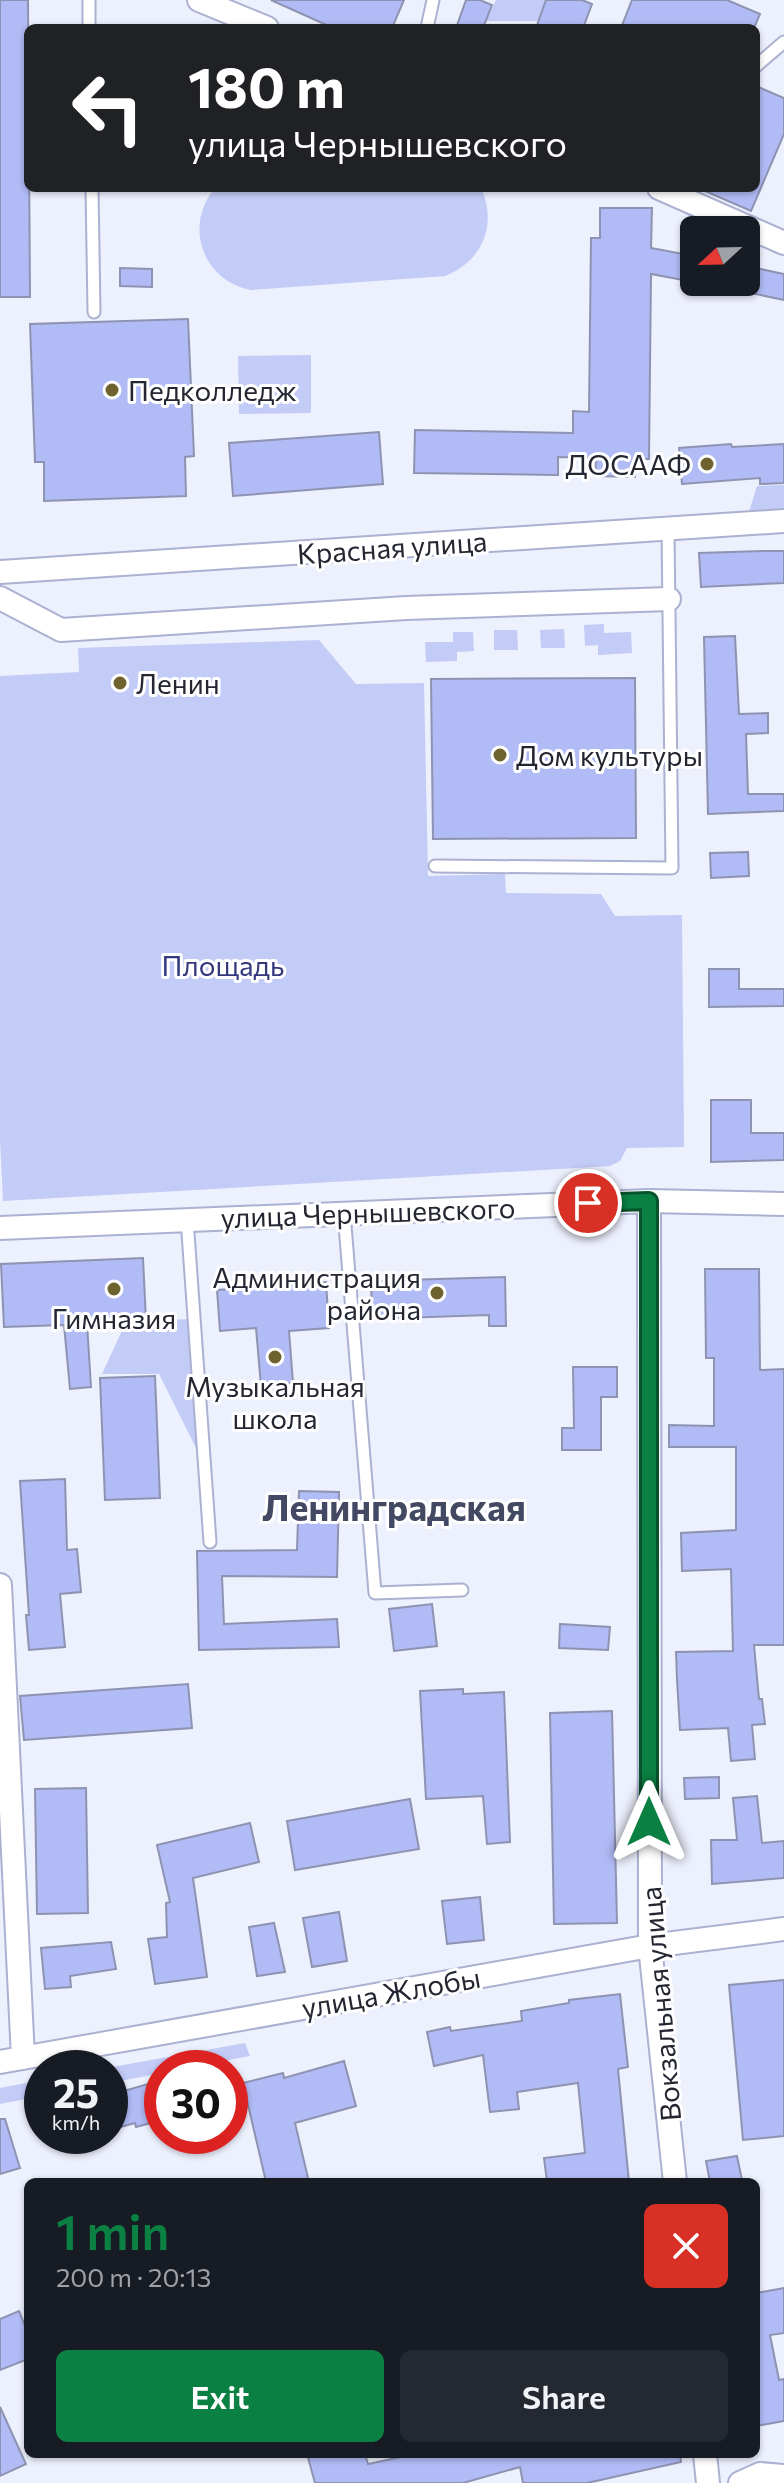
<!DOCTYPE html>
<html lang="en">
<head>
<meta charset="utf-8">
<style>
	:root { --surface:#171b24; --page:#242831; --text:#f1f3f6; --muted:#9ea1a6; --accent:#0b8043 }
	body { margin:0; font-family:Commissioner,sans-serif; background:var(--page); color:var(--text); height:100vh; display:flex; flex-direction:column; font-size:30px; white-space:nowrap }
	* { box-sizing:border-box; margin:0 }
	p { font-size:26px; color:var(--muted) }
	.icon { flex:none; width:44px; height:44px; fill:none; stroke:currentColor; stroke-width:2; stroke-linecap:round; stroke-linejoin:round }
	.map { position:relative; flex:1; overflow:hidden }
	.side { position:absolute; left:24px; top:2178px; width:736px; height:280px; display:flex; flex-direction:column; background:var(--surface); border-radius:12px; box-shadow:0 2px 6px #0004 }
	.side>* { flex:none }
	.hud { position:absolute; left:24px; top:24px; width:736px; height:168px; border-radius:12px; box-shadow:0 2px 6px #0004; background:#202124; color:#fff; overflow:hidden }
	.needle { width:52px; rotate:248deg }
	.controls { position:absolute; left:680px; top:216px; display:grid; gap:16px }
	.controls a { display:grid; place-items:center; width:80px; height:80px; border-radius:12px; background:var(--surface); box-shadow:0 2px 6px #0004; font-size:40px }
	.speed { position:absolute; left:24px; top:2050px; display:flex; gap:16px; font-size:40px; font-weight:700; text-align:center }
	.speed>* { display:grid; place-content:center; width:104px; height:104px; border-radius:50%; background:var(--surface); box-shadow:0 2px 6px #0004; line-height:1 }
	.speed small { font-size:20px; font-weight:400 }
	.speed .limit { border:12px solid #d22; background:#fff; color:#111 }
	.pin { position:absolute; display:grid; place-items:center; width:68px; height:68px; color:#fff; margin:-34px; border:4px solid #fff; border-radius:50%; box-shadow:0 2px 8px #0007 }
	.me { position:absolute; width:88px; margin:-44px; rotate:0deg; stroke-linejoin:round; filter:drop-shadow(0 0 6px #0008) }
	.turn { display:flex; align-items:center; gap:28px; height:168px; padding:0 32px; font-size:36px }
	.turn .icon { width:104px; height:104px; stroke-width:2.5 }
	.turn b { display:block; font-size:56px; line-height:68px }
	.round { display:grid; place-items:center; flex:none; width:84px; height:84px; border-radius:12px; background:var(--page) }
	.headline { display:flex; align-items:center; justify-content:space-between; height:136px; padding:0 32px }
	h1 { font-size:48px; font-weight:600; line-height:60px; color:var(--accent) }
	.button { display:flex; gap:16px; margin-top:auto; padding:16px 32px }
	.button a { flex:1; height:92px; border-radius:12px; background:var(--accent); color:#fff; font-size:32px; font-weight:600; line-height:92px; text-align:center }
	.button a+a { background:var(--page); color:var(--text) }
	.map>svg:first-child { display:block }
</style>
</head>
<body>
<div class="map">
<svg width="784" height="2483" viewBox="0 0 784 2483">
	<rect width="100%" height="100%" fill="#edf0fd"/>
	<!-- green -->
	<path fill="#c3cbf7" d="M 496,0 L 546,0 L 538,21 L 486,21 Z
		M 215,188 L 481,188 C 498,224 482,262 445,276 L 251,290 C 203,281 183,226 215,188 Z
		M 311,355 L 311,413 L 239,414 L 238,356 Z
		M 784,485 L 784,516 L 747,518 L 757,486 Z
		M 604,624 L 604,633 L 631,632 L 632,653 L 598,655 L 598,645 L 585,646 L 584,625 Z
		M 564,629 L 565,648 L 541,648 L 540,630 Z
		M 494,630 L 517,630 L 518,650 L 494,650 Z
		M 453,632 L 473,632 L 474,651 L 457,652 L 457,661 L 426,662 L 425,642 L 453,642 Z
		M 319,640 L 356,684 L 424,683 L 428,876 L 505,874 L 506,893 L 601,894 L 615,916 L 682,915 L 684,1147 L 627,1148 L 620,1161 L 610,1166 L 3,1201 L 0,1139 L 0,676 L 79,672 L 78,648 Z
		M 190,1319 L 198,1452 L 159,1374 L 102,1374 L 126,1322 Z
		M 245,2043 L 250,2056 L 186,2068 L 162,2068 L 162,2073 L 110,2083 L 110,2068 L 107,2068 Z
		M 42,2080 L 42,2096 L 0,2104 L 0,2088 Z"/>
	<!-- building -->
	<path fill="#b1bbf6" stroke="#8e93b1" stroke-width="2" d="M 0,0 L 28,0 L 30,297 L 0,297 Z
		M 271,0 L 404,0 L 392,28 L 333,28 Z
		M 466,0 L 480,0 L 492,5 L 483,28 L 456,28 Z
		M 546,0 L 582,0 L 592,4 L 583,28 L 536,28 Z
		M 632,0 L 727,0 L 760,14 L 754,28 L 621,28 Z
		M 756,86 L 784,98 L 784,134 L 751,211 L 698,188 L 756,188 Z
		M 600,208 L 652,208 L 651,248 L 694,256 L 694,282 L 651,274 L 649,459 L 636,459 L 635,477 L 595,476 L 596,458 L 558,457 L 558,475 L 414,473 L 415,430 L 573,433 L 573,411 L 589,412 L 591,238 L 600,238 Z
		M 746,266 L 784,274 L 784,300 L 746,292 Z
		M 120,268 L 152,269 L 152,287 L 120,286 Z
		M 188,319 L 194,456 L 185,457 L 186,496 L 44,501 L 44,462 L 35,462 L 30,324 Z
		M 379,432 L 383,484 L 233,496 L 229,443 Z
		M 731,444 L 732,447 L 784,444 L 784,483 L 760,484 L 760,478 L 682,484 L 679,448 Z
		M 763,551 L 784,551 L 784,583 L 701,587 L 699,553 Z
		M 735,636 L 739,714 L 768,713 L 768,733 L 746,734 L 748,794 L 784,794 L 784,811 L 708,814 L 704,637 Z
		M 635,678 L 636,838 L 433,839 L 431,679 Z
		M 748,852 L 749,876 L 711,878 L 710,853 Z
		M 709,969 L 739,969 L 739,989 L 784,989 L 784,1006 L 709,1007 Z
		M 711,1100 L 751,1100 L 751,1133 L 784,1133 L 784,1160 L 711,1162 Z
		M 143,1258 L 146,1321 L 87,1323 L 91,1387 L 70,1389 L 64,1325 L 4,1327 L 1,1264 Z
		M 705,1269 L 759,1269 L 760,1370 L 784,1369 L 784,1645 L 754,1645 L 759,1699 L 762,1699 L 765,1724 L 752,1725 L 755,1759 L 731,1761 L 728,1728 L 680,1730 L 677,1679 L 676,1652 L 733,1651 L 731,1569 L 682,1571 L 681,1533 L 736,1530 L 736,1447 L 669,1447 L 669,1425 L 714,1426 L 714,1358 L 706,1358 Z
		M 505,1277 L 506,1326 L 489,1326 L 489,1315 L 372,1319 L 371,1281 Z
		M 326,1282 L 329,1328 L 289,1331 L 293,1383 L 261,1386 L 256,1328 L 220,1331 L 217,1290 Z
		M 573,1367 L 617,1367 L 617,1397 L 601,1397 L 601,1450 L 562,1450 L 562,1428 L 574,1428 Z
		M 155,1376 L 160,1498 L 105,1500 L 100,1378 Z
		M 65,1479 L 67,1550 L 77,1549 L 81,1592 L 60,1594 L 65,1647 L 29,1650 L 26,1615 L 29,1615 L 20,1481 Z
		M 299,1491 L 339,1492 L 337,1577 L 222,1576 L 224,1624 L 337,1619 L 339,1647 L 199,1650 L 197,1551 L 297,1550 Z
		M 432,1604 L 437,1646 L 394,1651 L 389,1609 Z
		M 560,1624 L 610,1627 L 608,1650 L 559,1648 Z
		M 188,1684 L 192,1728 L 24,1740 L 20,1696 Z
		M 463,1689 L 463,1694 L 504,1692 L 510,1842 L 487,1844 L 483,1796 L 426,1799 L 420,1691 Z
		M 612,1711 L 617,1923 L 554,1924 L 550,1713 Z
		M 719,1777 L 719,1798 L 685,1799 L 684,1778 Z
		M 86,1788 L 88,1913 L 37,1914 L 35,1789 Z
		M 757,1796 L 762,1843 L 784,1841 L 784,1878 L 712,1884 L 711,1840 L 737,1840 L 733,1798 Z
		M 410,1799 L 419,1849 L 295,1870 L 287,1821 Z
		M 250,1823 L 259,1862 L 193,1878 L 207,1977 L 155,1984 L 148,1939 L 167,1937 L 166,1903 L 170,1902 L 157,1845 Z
		M 480,1897 L 484,1940 L 447,1944 L 442,1901 Z
		M 339,1912 L 347,1961 L 312,1967 L 303,1918 Z
		M 274,1923 L 285,1972 L 257,1976 L 249,1927 Z
		M 111,1942 L 116,1969 L 70,1976 L 71,1987 L 45,1989 L 41,1948 Z
		M 784,1980 L 784,2136 L 743,2140 L 729,1985 Z
		M 620,1994 L 628,2067 L 618,2069 L 629,2182 L 547,2182 L 544,2158 L 585,2153 L 578,2083 L 517,2092 L 519,2109 L 490,2112 L 483,2055 L 434,2066 L 427,2032 L 450,2027 L 451,2031 L 522,2021 L 521,2011 L 569,2003 L 569,2000 Z
		M 344,2061 L 356,2106 L 295,2123 L 309,2182 L 266,2182 L 243,2083 L 283,2073 L 284,2078 Z
		M 148,2084 L 158,2121 L 136,2127 L 135,2123 L 110,2130 L 110,2095 Z
		M 0,2119 L 5,2119 L 20,2168 L 0,2174 Z
		M 737,2156 L 742,2180 L 710,2182 L 706,2161 Z
		M 784,2288 L 784,2333 L 770,2335 L 779,2380 L 784,2379 L 784,2421 L 756,2426 L 756,2293 Z
		M 19,2311 L 28,2333 L 28,2359 L 0,2370 L 0,2319 Z
		M 0,2407 L 26,2464 L 0,2476 Z
		M 307,2454 L 365,2454 L 368,2464 L 415,2454 L 680,2454 L 681,2462 L 587,2483 L 523,2483 L 520,2467 L 463,2483 L 315,2483 Z"/>
	<g fill="none" stroke-linecap="round" stroke-linejoin="round">
		<!-- lane casing -->
		<g stroke="#abb1d0" stroke-width="15">
			<path id="lane" d="M 89,0 L 89,28
				M 427,28 L 433,0
				M 756,66 L 784,42
				M 92,188 L 94,312
				M 435,866 L 672,868 L 668,529
				M 344,1213 L 375,1593 L 462,1590
				M 187,1219 L 210,1542"/>
		</g>
		<!-- street casing -->
		<g stroke="#abb1d0" stroke-width="26">
			<path id="street" d="M 199,0 L 267,28
				M 659,188 L 784,243
				M 0,572 L 784,521
				M 0,598 L 61,630 L 406,608 L 669,599
				M 649,1201 L 650,1946 L 675,2182
				M 0,1228 L 649,1201 L 784,1204
				M 0,1585 L 23,2058
				M 0,2062 L 650,1946 L 784,1929
				M 705,2454 L 708,2483
				M 740,2483 L 760,2474 L 784,2476"/>
		</g>
		<!-- lane -->
		<use href="#lane" stroke="#fff" stroke-width="11"/>
		<!-- street -->
		<use href="#street" stroke="#fff" stroke-width="22"/>
	</g>
	<g fill="none" stroke-linecap="round" stroke-linejoin="round">
		<!-- route casing -->
		<g stroke="#07532c" stroke-width="20">
			<path id="route" d="M 588,1203 L 649,1201 L 649,1822"/>
		</g>
		<!-- route -->
		<use href="#route" stroke="#0b8043" stroke-width="14"/>
	</g>
	<!-- markers -->
	<g fill="#6e622f" stroke="#fff" stroke-width="3">
		<circle cx="112" cy="390" r="8"/>
		<circle cx="707" cy="464" r="8"/>
		<circle cx="120" cy="683" r="8"/>
		<circle cx="500" cy="755" r="8"/>
		<circle cx="114" cy="1289" r="8"/>
		<circle cx="437" cy="1293" r="8"/>
		<circle cx="275" cy="1357" r="8"/>
	</g>
	<g text-anchor="middle" dominant-baseline="central" stroke-width="6" stroke-linejoin="round" paint-order="stroke">
		<!-- poi labels -->
		<g font-size="28" fill="#242632" stroke="#fff" text-anchor="start">
			<text x="128" y="390">Педколледж</text>
			<text x="691" y="464" text-anchor="end">ДОСААФ</text>
			<text x="136" y="683">Ленин</text>
			<text x="516" y="755">Дом культуры</text>
			<text x="421" y="1277" text-anchor="end">Администрация<tspan x="421" dy="32">района</tspan></text>
			<text x="114" y="1318" text-anchor="middle">Гимназия</text>
			<text x="275" y="1386" text-anchor="middle">Музыкальная<tspan x="275" dy="32">школа</tspan></text>
		</g>
		<!-- street labels -->
		<g font-size="28" fill="#242632" stroke="#fff">
			<text transform="translate(392 547) rotate(-4)">Красная улица</text>
			<text transform="translate(368 1212) rotate(-2)">улица Чернышевского</text>
			<text transform="translate(391 1992) rotate(-10)">улица Жлобы</text>
			<text transform="translate(660 2004) rotate(-95)">Вокзальная улица</text>
		</g>
		<!-- park labels -->
		<g font-size="28" fill="#34387d" stroke="#fff">
			<text x="223" y="965">Площадь</text>
		</g>
		<!-- district labels -->
		<g font-size="36" font-weight="bold" fill="#444963" stroke="#fff">
			<text x="394" y="1506">Ленинградская</text>
		</g>
	</g>
</svg>
<div class="controls">
<a><svg class="needle" viewBox="-14 -14 28 28"><path d="M0-13l5 13h-10z" fill="#e53935"/><path d="M0 13l5-13h-10z" fill="#9ea1a6"/></svg></a>
</div>
<div class="speed"><div>25<small>km/h</small></div><div class="limit">30</div></div>
<div class="pin" style="left:588px;top:1203px;background:#d93025"><svg class="icon" aria-label="arrive" viewBox="0 0 24 24"><path d="M6 21V4h12l-3 4 3 4H6"/></svg></div>
<svg class="me" style="left:649px;top:1822px" viewBox="-20 -20 40 40"><path d="M0-17L14 15 0 8-14 15z" fill="#0b8043" stroke="#fff" stroke-width="4"/></svg>
<div class="hud">
<div class="turn"><svg class="icon" aria-label="left" viewBox="0 0 24 24"><path d="M17 20v-9H6M10 6l-5 5 5 5"/></svg><div><b>180 m</b>улица Чернышевского</div></div>
</div>
<section class="side">
<div class="headline"><div><h1>1 min</h1><p>200 m · 20:13</p></div><a class="round" style="background:#d93025;color:#fff"><svg class="icon" aria-label="close" viewBox="0 0 24 24"><path d="M6 6l12 12M18 6L6 18"/></svg></a></div>
<div class="button"><a>Exit</a><a>Share</a></div>
</section>
</div>
</body>
</html>
